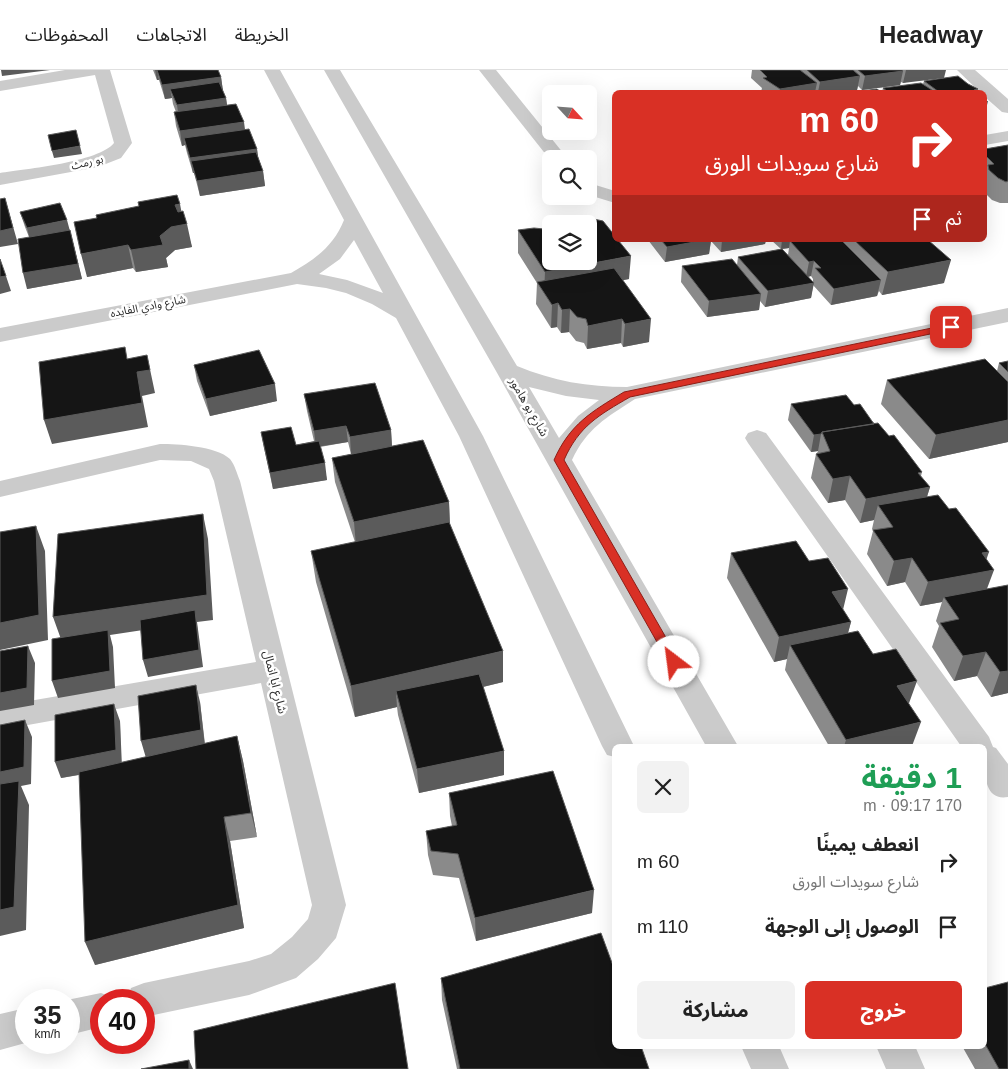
<!DOCTYPE html>
<html lang="ar">
<head>
<meta charset="utf-8">
<style>
	:root { --surface:#fff; --page:#f2f2f2; --text:#222; --muted:#767676; --line:#e0e0e0; --accent:#d93025 }
	body { margin:0; font-family:Arial,"Noto Sans Arabic",sans-serif; background:var(--page); color:var(--text); direction:rtl; height:100vh; display:flex; flex-direction:column; font-size:19px; white-space:nowrap }
	* { box-sizing:border-box; margin:0 }
	p { font-size:16px; color:var(--muted) }
	.icon { flex:none; width:28px; height:28px; fill:none; stroke:currentColor; stroke-width:2; stroke-linecap:round; stroke-linejoin:round }
	.map { position:relative; flex:1; overflow:hidden; direction:ltr }
	.details { position:absolute; left:612px; top:674px; width:375px; height:305px; display:flex; flex-direction:column; background:var(--surface); border-radius:8px; box-shadow:0 5px 20px #0002; direction:rtl }
	.details>* { flex:none }
	.banner { position:absolute; left:612px; top:20px; width:375px; height:152px; border-radius:8px; box-shadow:0 5px 20px #0002; direction:rtl; background:#d93025; color:#fff; overflow:hidden }
	.needle { width:32px; rotate:116deg }
	.fabs { position:absolute; left:542px; top:15px; display:grid; gap:10px }
	.fabs a { display:grid; place-items:center; width:55px; height:55px; border-radius:8px; background:var(--surface); box-shadow:0 5px 20px #0002; font-size:25px }
	.speed { position:absolute; left:15px; top:919px; display:flex; gap:10px; font-size:25px; font-weight:700; text-align:center }
	.speed>* { display:grid; place-content:center; width:65px; height:65px; border-radius:50%; background:var(--surface); box-shadow:0 5px 20px #0002; line-height:1 }
	.speed small { font-size:12px; font-weight:400 }
	.speed .limit { border:8px solid #d22; background:#fff; color:#111 }
	.pin { position:absolute; display:grid; place-items:center; width:42px; height:42px; color:#fff; margin:-21px; border-radius:10px; box-shadow:0 2px 8px #0006 }
	.me { position:absolute; width:55px; margin:-28px; rotate:330deg; stroke-linejoin:round; filter:drop-shadow(0 0 4px #0008) }
	.turn { display:flex; align-items:center; gap:18px; height:105px; padding:0 25px; font-size:22px }
	.turn .icon { width:65px; height:65px; stroke-width:2.5 }
	.turn b { display:block; font-size:35px; line-height:42px }
	.then { display:flex; align-items:center; height:48px; padding:0 25px; background:#0003; gap:10px; font-size:19px }
	.round { display:grid; place-items:center; flex:none; width:52px; height:52px; border-radius:8px; background:var(--page) }
	.head { display:flex; align-items:center; justify-content:space-between; height:85px; padding:0 25px }
	h1 { font-size:30px; font-weight:700; line-height:38px; color:#1e9e55 }
	.action { display:flex; gap:10px; margin-top:auto; padding:10px 25px }
	.action a { flex:1; height:58px; border-radius:8px; background:var(--accent); color:#fff; font-size:20px; font-weight:700; line-height:58px; text-align:center }
	.action a+a { background:var(--page); color:var(--text) }
	ul { padding:0; list-style:none }
	li { display:flex; align-items:center; gap:15px; height:65px; padding:0 25px }
	li div { flex:1 }
	li b { display:block; font-size:19px }
	li em { font-style:normal }
	header { display:flex; align-items:center; gap:30px; box-sizing:border-box; height:70px; padding:0 25px; background:var(--surface); border-bottom:1px solid var(--line) }
	header strong { font-size:24px }
	nav { display:flex; gap:28px; margin-inline-start:auto; font-size:18px }
	.map>svg:first-child { display:block }
</style>
</head>
<body>
<header>
<strong>Headway</strong>
<nav><a>الخريطة</a><a>الاتجاهات</a><a>المحفوظات</a></nav>
</header>
<div class="map">
<svg width="1008" height="999" viewBox="0 0 1008 999">
	<rect width="100%" height="100%" fill="#fff"/>
	<g fill="none" stroke-linecap="round" stroke-linejoin="round">
		<!-- minor -->
		<path fill="#cbcbcb" fill-rule="evenodd" d="M 65,0 L 110,0 L 132,73 L 121,88 L 98,97 L 0,115 L 0,103 C 26,99 99,92 114,73 L 95,5 L 0,21 L 0,11 Z
			M 264,0 L 280,0 L 483,366 L 634,676 L 615,676 L 615,687 L 607,685 L 602,676 L 459,366 L 396,248 L 372,234 L 346,223 L 326,218 L 297,214 L 0,272 L 0,258 L 291,203 C 314,190 334,176 344,150 ZM 354,170 L 383,223 L 347,210 L 319,204 L 340,189 Z
			M 324,0 L 340,0 L 517,296 C 553,311 588,317 627,317 L 1008,238 L 1008,252 L 635,329 C 606,348 587,358 572,390 L 738,676 L 706,676 L 496,301 ZM 529,317 L 566,326 L 599,330 L 578,346 L 559,368 Z
			M 479,0 L 496,0 L 568,89 L 551,89 L 551,91 Z
			M 957,0 L 975,0 L 1008,29 L 1008,43 L 1002,42 L 985,27 L 985,22 L 980,22 Z
			M 1008,61 L 1008,71 L 985,75 L 985,65 Z
			M 589,113 L 615,121 L 615,133 L 589,125 Z
			M 757,360 L 766,363 L 989,667 L 993,677 L 996,678 L 1008,694 L 1008,727 C 980,732 985,693 985,676 L 961,676 L 748,373 L 745,368 L 748,363 Z
			M 160,374 C 178,374 216,376 230,389 C 235,395 237,404 240,411 L 346,835 L 336,868 L 318,889 L 296,908 L 249,925 L 144,947 L 144,930 L 126,930 L 131,918 L 144,913 L 249,891 L 271,884 L 292,867 L 308,849 L 312,835 L 261,613 L 0,660 L 0,636 L 256,592 L 214,411 L 209,399 L 191,391 L 160,390 L 0,427 L 0,411 Z
			M 101,923 L 114,928 L 115,930 L 101,930 L 101,957 L 69,965 L 67,930 Z
			M 26,938 L 26,972 L 29,972 L 0,980 L 0,944 Z
			M 741,976 L 779,976 L 789,999 L 751,999 Z
			M 876,976 L 915,976 L 925,999 L 886,999 Z"/>
	</g>
	<!-- wall -->
	<path fill="#8a8a8a" fill-rule="evenodd" d="M 153,0 L 218,0 L 221,7 L 223,21 L 226,28 L 227,35 L 245,60 L 257,79 L 258,87 L 263,101 L 265,116 L 200,126 L 194,103 L 193,103 L 187,83 L 185,75 L 182,76 L 176,56 L 174,42 L 176,42 L 173,34 L 172,28 L 165,29 L 159,10 L 157,10 Z
		M 752,0 L 946,0 L 903,13 L 901,12 L 900,15 L 862,20 L 858,16 L 857,20 L 839,22 L 761,22 L 762,18 L 751,8 Z
		M 924,11 L 968,14 L 978,19 L 977,22 L 882,22 L 883,18 L 923,14 Z
		M 1008,75 L 1008,133 L 1000,133 L 992,130 L 985,123 L 985,79 Z
		M 20,142 L 70,160 L 82,209 L 27,219 L 29,167 L 25,157 Z
		M 181,142 L 192,177 L 175,180 L 166,188 L 168,197 L 136,202 L 133,198 L 87,207 L 96,148 L 96,145 Z
		M 518,160 L 629,209 L 623,210 L 649,272 L 623,277 L 621,273 L 587,279 L 584,273 L 576,271 L 569,262 L 561,263 L 557,257 L 551,258 L 536,234 L 537,213 L 518,183 Z
		M 648,170 L 766,170 L 765,174 L 721,182 L 711,171 L 709,184 L 665,192 Z
		M 771,170 L 928,170 L 944,213 L 882,225 L 879,221 L 877,226 L 831,235 L 813,215 L 811,228 L 765,237 L 760,231 L 759,240 L 707,247 L 681,212 L 682,196 L 737,195 L 738,187 L 781,179 ZM 789,178 L 788,185 L 782,179 ZM 811,206 L 813,209 L 813,212 L 808,207 Z
		M 1008,291 L 1008,372 L 929,389 L 881,334 L 887,310 L 997,301 L 999,293 Z
		M 194,295 L 277,331 L 210,346 L 197,311 Z
		M 304,324 L 391,360 L 392,376 L 449,432 L 450,455 L 503,612 L 483,617 L 504,705 L 419,723 L 398,645 L 397,637 L 355,647 L 316,512 L 311,481 L 355,472 L 335,412 L 332,388 L 366,381 L 351,384 L 348,372 L 320,377 L 327,410 L 273,419 L 264,378 L 261,362 L 296,375 L 314,371 L 307,341 Z
		M 791,334 L 854,335 L 889,366 L 922,402 L 921,406 L 930,417 L 927,427 L 986,490 L 987,519 L 1008,515 L 1008,623 L 991,627 L 977,606 L 954,611 L 932,577 L 939,556 L 936,551 L 942,532 L 920,536 L 905,512 L 887,516 L 867,484 L 873,461 L 872,459 L 874,450 L 860,453 L 845,430 L 828,433 L 811,408 L 816,384 L 817,383 L 818,381 L 811,382 L 788,350 Z
		M 731,483 L 809,491 L 843,540 L 851,552 L 848,563 L 873,584 L 909,634 L 912,676 L 829,676 L 785,600 L 787,589 L 774,592 L 727,508 Z
		M 200,632 L 205,674 L 237,666 L 243,691 L 257,767 L 230,771 L 244,858 L 95,895 L 79,705 L 61,708 L 120,651 L 121,693 L 146,687 Z
		M 449,723 L 592,843 L 476,871 L 459,808 L 433,805 L 428,785 L 426,761 L 452,756 L 450,746 Z
		M 441,908 L 649,999 L 457,999 L 442,930 Z
		M 985,918 L 1008,999 L 975,999 L 962,976 L 985,976 Z"/>
	<!-- shaded-wall -->
	<path fill="#5b5b5b" d="M 1,0 L 50,0 L 2,6 Z
		M 155,0 L 157,0 L 159,10 L 157,10 Z
		M 906,0 L 946,0 L 944,8 L 903,13 Z
		M 903,1 L 900,15 L 862,20 L 865,6 Z
		M 860,6 L 857,20 L 839,22 L 818,22 L 820,12 Z
		M 221,7 L 223,21 L 170,19 L 172,28 L 165,29 L 162,15 Z
		M 817,13 L 815,22 L 779,22 L 780,19 Z
		M 226,28 L 228,42 L 179,49 L 177,35 Z
		M 985,31 L 988,31 L 985,43 Z
		M 244,52 L 246,67 L 184,68 L 185,75 L 182,76 L 180,61 Z
		M 80,76 L 82,84 L 54,88 L 52,81 Z
		M 257,79 L 259,94 L 191,91 L 194,103 L 193,103 L 190,88 Z
		M 263,101 L 265,116 L 200,126 L 197,111 Z
		M 5,128 L 18,174 L 0,177 L 0,161 Z
		M 180,134 L 184,155 L 187,154 L 192,177 L 175,180 L 166,188 L 168,197 L 136,202 L 131,180 L 160,166 L 175,135 Z
		M 67,150 L 71,165 L 31,174 L 27,158 Z
		M 70,160 L 82,209 L 27,219 L 23,203 Z
		M 705,170 L 711,170 L 709,184 L 665,192 L 667,177 Z
		M 722,170 L 766,170 L 765,174 L 721,182 Z
		M 782,170 L 831,170 L 790,171 L 789,178 L 781,179 Z
		M 128,175 L 133,198 L 87,207 L 81,184 Z
		M 631,186 L 629,209 L 546,225 L 544,223 L 545,202 Z
		M 951,190 L 944,213 L 882,225 L 888,202 Z
		M 814,191 L 811,206 L 806,207 L 809,192 Z
		M 6,206 L 11,221 L 0,224 L 0,207 Z
		M 881,210 L 877,226 L 831,235 L 834,219 Z
		M 814,213 L 811,228 L 765,237 L 768,221 Z
		M 761,224 L 759,240 L 707,247 L 709,231 Z
		M 558,233 L 557,257 L 551,258 L 552,235 Z
		M 570,239 L 569,262 L 561,263 L 562,240 Z
		M 622,249 L 621,273 L 587,279 L 588,256 Z
		M 651,249 L 649,272 L 623,277 L 625,254 Z
		M 147,285 L 155,323 L 142,326 L 148,357 L 52,374 L 44,350 L 137,302 Z
		M 275,314 L 277,331 L 210,346 L 206,329 Z
		M 1008,350 L 1008,372 L 929,389 L 936,365 Z
		M 346,356 L 348,372 L 316,377 L 314,361 Z
		M 391,360 L 392,377 L 351,384 L 350,367 Z
		M 821,364 L 818,381 L 811,382 L 814,365 Z
		M 325,393 L 327,410 L 273,419 L 270,403 Z
		M 850,406 L 845,430 L 828,433 L 833,409 Z
		M 930,417 L 922,442 L 878,435 L 874,450 L 860,453 L 866,429 Z
		M 449,432 L 450,457 L 356,476 L 354,452 Z
		M 203,444 L 208,469 L 213,550 L 197,552 L 203,597 L 148,607 L 143,590 L 196,552 L 110,565 L 113,577 L 115,618 L 58,628 L 52,611 L 62,572 L 53,547 Z
		M 36,456 L 45,481 L 48,570 L 0,580 L 0,553 Z
		M 989,482 L 982,502 L 994,500 L 985,524 L 944,527 L 942,532 L 920,536 L 928,512 L 982,483 Z
		M 912,488 L 905,512 L 887,516 L 894,491 Z
		M 848,519 L 842,544 L 832,522 Z
		M 851,552 L 844,577 L 790,575 L 787,589 L 774,592 L 779,567 Z
		M 28,576 L 35,593 L 34,635 L 0,641 L 0,623 Z
		M 503,581 L 503,612 L 400,637 L 396,621 L 397,637 L 355,647 L 351,616 Z
		M 986,582 L 977,606 L 954,611 L 963,586 Z
		M 1008,601 L 1008,623 L 991,627 L 1000,602 Z
		M 917,611 L 908,636 L 897,616 Z
		M 196,615 L 200,632 L 205,677 L 146,688 L 141,671 Z
		M 114,634 L 120,651 L 122,697 L 61,708 L 55,692 Z
		M 25,650 L 32,667 L 31,714 L 21,716 L 29,735 L 26,860 L 0,866 L 0,702 Z
		M 921,652 L 912,676 L 844,676 L 846,670 Z
		M 237,666 L 243,691 L 257,767 L 251,743 Z
		M 504,681 L 504,705 L 419,723 L 417,699 Z
		M 224,747 L 230,771 L 244,858 L 95,895 L 85,872 Z
		M 594,820 L 592,843 L 476,871 L 475,848 Z
		M 189,990 L 193,999 L 189,999 Z"/>
	<!-- building -->
	<path fill="#151515" stroke="#5b5b5b" d="M 157,0 L 218,0 L 221,7 L 162,15 Z
		M 760,0 L 800,0 L 817,13 L 780,19 L 763,8 L 767,7 Z
		M 807,0 L 853,0 L 860,6 L 820,12 Z
		M 858,0 L 902,0 L 903,1 L 865,6 Z
		M 958,6 L 968,14 L 978,19 L 974,20 L 977,22 L 939,22 L 924,11 Z
		M 219,12 L 226,28 L 177,35 L 170,19 Z
		M 921,13 L 935,22 L 888,22 L 883,18 Z
		M 877,19 L 881,22 L 853,22 Z
		M 236,34 L 244,52 L 180,61 L 174,42 Z
		M 249,59 L 257,79 L 190,88 L 184,68 Z
		M 76,60 L 80,76 L 52,81 L 48,65 Z
		M 1008,75 L 1008,111 L 1006,112 L 998,108 L 989,100 L 988,95 L 994,94 L 985,85 L 985,79 Z
		M 256,82 L 263,101 L 197,111 L 191,91 Z
		M 177,125 L 180,134 L 175,135 L 178,142 L 183,141 L 187,154 L 171,157 L 160,166 L 163,175 L 131,180 L 128,175 L 81,184 L 74,152 L 97,148 L 96,145 L 139,136 L 138,132 Z
		M 5,128 L 13,158 L 0,161 L 0,129 Z
		M 60,133 L 67,150 L 27,158 L 20,142 Z
		M 589,148 L 603,151 L 615,166 L 615,170 L 618,170 L 631,186 L 545,202 L 518,160 L 534,158 L 544,159 L 550,152 L 555,152 L 566,151 L 573,154 L 551,154 L 551,191 L 589,191 L 589,154 L 579,154 L 584,149 Z
		M 70,160 L 78,194 L 23,203 L 18,169 Z
		M 661,170 L 705,170 L 667,177 Z
		M 797,170 L 841,170 L 881,210 L 834,219 L 815,198 L 821,198 L 814,191 L 809,192 L 790,171 Z
		M 854,170 L 928,170 L 951,190 L 888,202 Z
		M 782,179 L 814,213 L 768,221 L 738,187 Z
		M 0,189 L 6,206 L 0,207 Z
		M 732,189 L 761,224 L 709,231 L 682,196 Z
		M 614,198 L 651,249 L 625,254 L 622,249 L 588,256 L 586,249 L 577,247 L 570,239 L 562,240 L 558,233 L 552,235 L 537,212 Z
		M 125,277 L 127,289 L 147,285 L 150,300 L 137,302 L 142,333 L 44,350 L 39,292 Z
		M 259,280 L 275,314 L 206,329 L 194,295 Z
		M 985,289 L 1008,312 L 1008,350 L 936,365 L 887,310 Z
		M 1008,291 L 1008,302 L 999,293 Z
		M 375,313 L 391,360 L 350,367 L 346,356 L 314,361 L 304,324 Z
		M 846,325 L 854,335 L 860,334 L 874,354 L 822,362 L 821,364 L 814,365 L 791,334 Z
		M 878,353 L 889,366 L 894,365 L 922,402 L 918,403 L 930,417 L 866,429 L 850,406 L 833,409 L 816,384 L 830,381 L 822,362 Z
		M 291,357 L 296,375 L 319,371 L 325,393 L 270,403 L 261,362 Z
		M 423,370 L 449,432 L 354,452 L 332,388 Z
		M 938,425 L 949,439 L 956,438 L 989,482 L 982,483 L 994,500 L 928,512 L 912,488 L 894,491 L 873,460 L 893,457 L 878,435 Z
		M 203,444 L 207,525 L 53,547 L 58,464 Z
		M 449,452 L 503,581 L 351,616 L 311,481 Z
		M 36,456 L 39,545 L 0,553 L 0,462 Z
		M 796,471 L 809,491 L 828,488 L 848,519 L 832,522 L 851,552 L 779,567 L 731,483 Z
		M 1008,515 L 1008,601 L 1000,602 L 986,582 L 963,586 L 940,553 L 959,549 L 944,527 Z
		M 195,540 L 199,580 L 143,590 L 140,550 Z
		M 108,560 L 110,601 L 52,611 L 52,569 Z
		M 858,561 L 873,584 L 896,579 L 917,611 L 897,616 L 921,652 L 846,670 L 790,575 Z
		M 28,576 L 27,618 L 0,623 L 0,581 Z
		M 479,604 L 504,681 L 417,699 L 396,621 Z
		M 196,615 L 201,660 L 141,671 L 138,626 Z
		M 114,634 L 116,680 L 55,692 L 55,645 Z
		M 25,650 L 24,697 L 0,702 L 0,655 Z
		M 237,666 L 251,743 L 224,747 L 238,835 L 85,872 L 79,702 Z
		M 553,701 L 594,820 L 475,848 L 458,784 L 431,781 L 426,761 L 457,755 L 449,723 Z
		M 19,711 L 14,837 L 0,840 L 0,714 Z
		M 601,863 L 615,901 L 615,976 L 641,976 L 649,999 L 460,999 L 441,908 Z
		M 1008,912 L 1008,999 L 999,999 L 985,974 L 985,918 Z
		M 395,913 L 408,999 L 196,999 L 194,961 Z
		M 189,990 L 189,999 L 141,999 Z"/>
	<!-- route -->
	<path fill="#d93025" stroke="#8d1f18" d="M 951,254 L 954,255 L 954,259 L 630,327 C 599,345 579,356 564,390 L 680,592 L 679,595 L 670,595 L 554,390 C 570,354 591,342 624,322 Z"/>
	<g text-anchor="middle" dominant-baseline="central" stroke-width="5" stroke-linejoin="round" paint-order="stroke">
		<!-- far-street labels -->
		<g font-size="11" fill="#2e2e2e" stroke="#fff">
			<text transform="translate(87 92) rotate(-14)">بو رمث</text>
			<text transform="translate(148 236) rotate(-11)">شارع وادي الفايده</text>
		</g>
		<!-- street labels -->
		<g font-size="12" fill="#2e2e2e" stroke="#fff">
			<text transform="translate(529 337) rotate(60)">شارع بو هامور</text>
			<text transform="translate(275 612) rotate(76)">شارع ابا انمال</text>
		</g>
	</g>
</svg>
<div class="fabs">
<a><svg class="needle" viewBox="-14 -14 28 28"><path d="M0-13l5 13h-10z" fill="#e53935"/><path d="M0 13l5-13h-10z" fill="#767676"/></svg></a>
<a><svg class="icon" aria-label="search" viewBox="0 0 24 24"><circle cx="10" cy="10" r="6"/><path d="M15 15l6 6"/></svg></a>
<a><svg class="icon" aria-label="layers" viewBox="0 0 24 24"><path d="M12 4l9 5-9 5-9-5zM3 14l9 5 9-5"/></svg></a>
</div>
<div class="speed"><div>35<small>km/h</small></div><div class="limit">40</div></div>
<div class="pin" style="left:951px;top:257px;background:#d93025"><svg class="icon" aria-label="arrive" viewBox="0 0 24 24"><path d="M6 21V4h12l-3 4 3 4H6"/></svg></div>
<svg class="me" style="left:674px;top:592px" viewBox="-20 -20 40 40"><circle r="19" fill="#fff"/><path d="M0-13L10 11 0 6-10 11z" fill="#d93025"/></svg>
<div class="banner">
<div class="turn"><svg class="icon" aria-label="right" viewBox="0 0 24 24"><path d="M7 20v-9h11M14 6l5 5-5 5"/></svg><div><b>60 m</b>شارع سويدات الورق</div></div>
<div class="then">ثم<svg class="icon" aria-label="arrive" viewBox="0 0 24 24"><path d="M6 21V4h12l-3 4 3 4H6"/></svg></div>
</div>
<section class="details">
<div class="head"><div><h1>1 دقيقة</h1><p>170 m · 09:17</p></div><a class="round"><svg class="icon" aria-label="close" viewBox="0 0 24 24"><path d="M6 6l12 12M18 6L6 18"/></svg></a></div>
<ul>
<li><svg class="icon" aria-label="right" viewBox="0 0 24 24"><path d="M7 20v-9h11M14 6l5 5-5 5"/></svg><div><b>انعطف يمينًا</b><p>شارع سويدات الورق</p></div><em>60 m</em></li>
<li><svg class="icon" aria-label="arrive" viewBox="0 0 24 24"><path d="M6 21V4h12l-3 4 3 4H6"/></svg><div><b>الوصول إلى الوجهة</b></div><em>110 m</em></li>
</ul>
<div class="action"><a>خروج</a><a>مشاركة</a></div>
</section>
</div>
</body>
</html>
